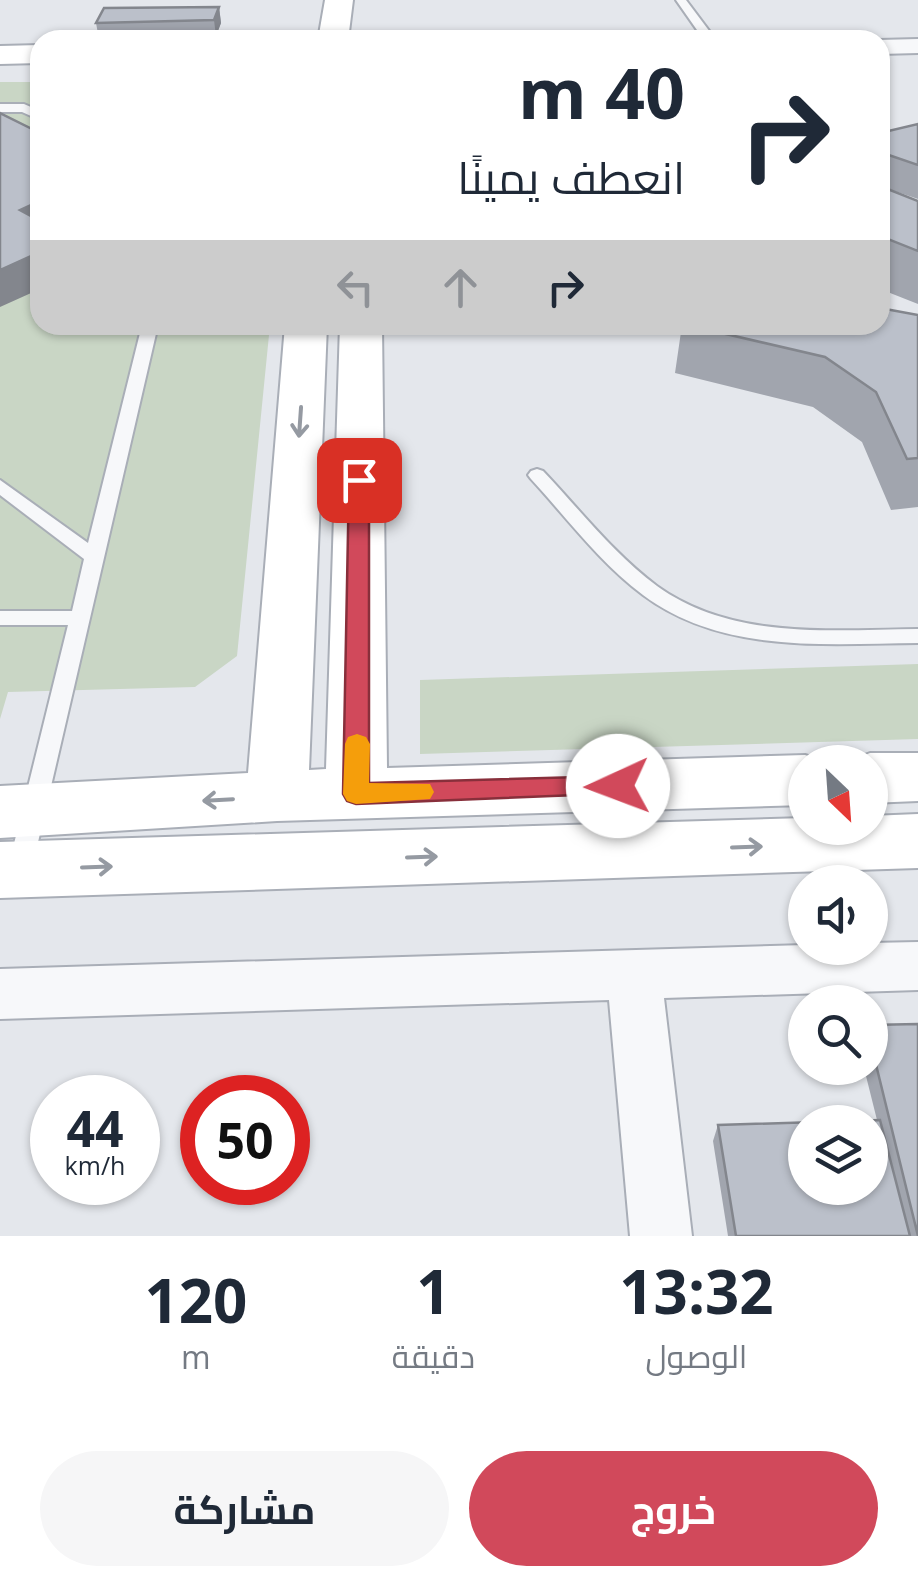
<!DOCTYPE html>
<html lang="ar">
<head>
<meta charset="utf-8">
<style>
	:root { --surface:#fff; --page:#f6f6f7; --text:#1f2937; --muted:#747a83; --accent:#d1495b }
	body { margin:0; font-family:"Open Sans",Cairo,sans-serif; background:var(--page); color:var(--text); direction:rtl; height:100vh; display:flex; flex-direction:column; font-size:38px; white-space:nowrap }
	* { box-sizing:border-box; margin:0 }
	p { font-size:32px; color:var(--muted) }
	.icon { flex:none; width:55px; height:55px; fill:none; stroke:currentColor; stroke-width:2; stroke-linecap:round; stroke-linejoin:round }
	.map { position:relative; height:1236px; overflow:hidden; direction:ltr }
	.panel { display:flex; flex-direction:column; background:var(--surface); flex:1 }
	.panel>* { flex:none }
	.top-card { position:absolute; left:30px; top:30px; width:860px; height:305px; border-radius:30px; box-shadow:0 2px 8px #0004; direction:rtl; background:#fff; color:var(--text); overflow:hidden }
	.needle { width:65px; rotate:155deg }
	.buttons { position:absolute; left:788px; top:745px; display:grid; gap:20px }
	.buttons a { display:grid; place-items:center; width:100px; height:100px; border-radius:50%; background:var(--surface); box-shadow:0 2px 8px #0004; font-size:50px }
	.speed { position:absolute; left:30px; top:1075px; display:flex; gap:20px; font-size:50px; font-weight:700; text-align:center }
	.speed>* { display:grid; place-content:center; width:130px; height:130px; border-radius:50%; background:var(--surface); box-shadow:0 2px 8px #0004; line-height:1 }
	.speed small { font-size:25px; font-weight:400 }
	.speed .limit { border:15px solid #d22; background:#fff; color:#111 }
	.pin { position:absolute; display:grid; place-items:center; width:85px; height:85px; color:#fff; margin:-42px; border-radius:20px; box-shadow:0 5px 15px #0006 }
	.me { position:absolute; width:110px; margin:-55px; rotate:268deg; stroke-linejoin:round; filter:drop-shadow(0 0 8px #0008) }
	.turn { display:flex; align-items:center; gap:35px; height:210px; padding:0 40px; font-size:45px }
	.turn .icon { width:130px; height:130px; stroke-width:2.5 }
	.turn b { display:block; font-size:70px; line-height:85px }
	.lanes { display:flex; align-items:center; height:95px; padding:0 40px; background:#0003; justify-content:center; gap:50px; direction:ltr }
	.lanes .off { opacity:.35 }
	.eta { display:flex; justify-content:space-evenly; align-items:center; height:170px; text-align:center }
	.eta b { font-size:60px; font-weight:700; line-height:70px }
	.cta { display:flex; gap:20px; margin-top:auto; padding:20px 40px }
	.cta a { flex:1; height:115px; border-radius:60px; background:var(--accent); color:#fff; font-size:40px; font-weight:700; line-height:115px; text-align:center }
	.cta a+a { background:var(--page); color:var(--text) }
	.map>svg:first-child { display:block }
</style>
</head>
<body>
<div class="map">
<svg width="918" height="1236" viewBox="0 0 918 1236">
	<rect width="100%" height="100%" fill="#e4e7ec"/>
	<!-- green -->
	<path fill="#c9d6c5" d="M 0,82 L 40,82 L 40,325 L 270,325 L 237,656 L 195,687 L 8,692 L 0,719 Z
		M 918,664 L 918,739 L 420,754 L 420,680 Z"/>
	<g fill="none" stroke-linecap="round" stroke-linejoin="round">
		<!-- lane casing -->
		<g stroke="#a9aeb7" stroke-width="4">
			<path id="lane" d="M 676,0 L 686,0 L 716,40 L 704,40 Z
				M 0,104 L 24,104 L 40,111 L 40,120 L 22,112 L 0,112 Z
				M 142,325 L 158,325 L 32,868 L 28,875 L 20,878 L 12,875 L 8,868 L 68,625 L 0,625 L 0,611 L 72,611 L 84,559 L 0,495 L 0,480 L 88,543 Z
				M 537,469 L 543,471 C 580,510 614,554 657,586 C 732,640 830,630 918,629 L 918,643 C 825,644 722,654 643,595 C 600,563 567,518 531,479 L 528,475 L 531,471 Z"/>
		</g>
		<!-- street casing -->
		<g stroke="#a9aeb7" stroke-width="4">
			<path id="street" d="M 918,39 L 918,53 L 880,54 L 879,40 Z
				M 918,942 L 918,990 L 664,998 L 692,1236 L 630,1236 L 609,1000 L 0,1019 L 0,969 L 805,945 L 870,948 L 870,943 Z"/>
		</g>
		<!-- secondary casing -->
		<g stroke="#a9aeb7" stroke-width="4">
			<path id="secondary" d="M 325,0 L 353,0 L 348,40 L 318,40 Z
				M 40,45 L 40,63 L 0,64 L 0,46 Z
				M 285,325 L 327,325 L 309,770 L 326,769 L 340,325 L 382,325 L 387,768 L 805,755 L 826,762 L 805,762 L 805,805 L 277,821 L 0,838 L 0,786 L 248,773 Z
				M 870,753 L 918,753 L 918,801 L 870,803 L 870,762 L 847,762 Z
				M 918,814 L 918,868 L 0,898 L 0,842 L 805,818 L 805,828 L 870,828 L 870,816 Z"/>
		</g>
		<!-- lane -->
		<use href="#lane" fill="#f7f8fa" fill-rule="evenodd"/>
		<!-- street -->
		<use href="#street" fill="#f7f8fa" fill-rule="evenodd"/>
		<!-- secondary -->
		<use href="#secondary" fill="#fff" fill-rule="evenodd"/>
	</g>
	<!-- wall -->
	<path fill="#a1a5ae" d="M 219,7 L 221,23 L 216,36 L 99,39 L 96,23 Z
		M 918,124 L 918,199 L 880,186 L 880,133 Z
		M 880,186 L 918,201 L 918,304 L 880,289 Z
		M 918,315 L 918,507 L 891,510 L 862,442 L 813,407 L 675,373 L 682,325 L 880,325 Z
		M 870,1025 L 918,1236 L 728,1236 L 713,1141 L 718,1125 L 877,1120 L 864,1068 L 870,1068 Z"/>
	<!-- shaded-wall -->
	<path fill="#83868d" d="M 219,7 L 221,23 L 216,36 L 214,20 Z
		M 40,201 L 40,236 L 20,210 Z
		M 40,252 L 40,289 L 0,307 L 0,270 Z"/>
	<!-- building -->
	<path fill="#bbc0ca" stroke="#83868d" stroke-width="2.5" fill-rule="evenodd" d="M 219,7 L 214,20 L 96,23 L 104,8 Z
		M 0,113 L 40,133 L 40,201 L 20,210 L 40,221 L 40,252 L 0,270 Z
		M 918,124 L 918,165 L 880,152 L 880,133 Z
		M 880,186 L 918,201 L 918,251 L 880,236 Z
		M 880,308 L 918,315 L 918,458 L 907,459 L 876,392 L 825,357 L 687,325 L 880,325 Z
		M 918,1024 L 918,1236 L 870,1040 L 870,1025 Z
		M 880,1120 L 910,1236 L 736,1236 L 718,1125 ZM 805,1122 L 870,1122 L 870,1188 L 805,1188 Z"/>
	<!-- one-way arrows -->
	<defs><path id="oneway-shaft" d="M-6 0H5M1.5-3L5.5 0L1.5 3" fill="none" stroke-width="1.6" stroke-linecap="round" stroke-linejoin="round" transform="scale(2.5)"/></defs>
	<g stroke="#959aa2">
		<use href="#oneway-shaft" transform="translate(300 422) rotate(94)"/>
		<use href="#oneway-shaft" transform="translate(218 800) rotate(177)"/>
		<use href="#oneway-shaft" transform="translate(747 847) rotate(-2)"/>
		<use href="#oneway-shaft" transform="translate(422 857) rotate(-2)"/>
		<use href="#oneway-shaft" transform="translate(97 867) rotate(-2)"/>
	</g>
	<!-- route -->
	<path fill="#d1495b" stroke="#882f3b" stroke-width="2.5" d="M 359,474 L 369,480 L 369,783 L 618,776 L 627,779 L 631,786 L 627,793 L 356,804 L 347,801 L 343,794 L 349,480 Z"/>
	<!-- slow -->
	<path fill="#f59e0b" d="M 357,734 L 366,737 L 370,744 L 369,783 L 430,784 L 434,792 L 430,799 L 356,804 L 347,801 L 343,794 L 345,744 L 348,737 Z"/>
</svg>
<div class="buttons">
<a><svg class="needle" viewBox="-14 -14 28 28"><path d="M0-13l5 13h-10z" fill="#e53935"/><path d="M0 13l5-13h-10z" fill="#747a83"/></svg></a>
<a><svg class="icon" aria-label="sound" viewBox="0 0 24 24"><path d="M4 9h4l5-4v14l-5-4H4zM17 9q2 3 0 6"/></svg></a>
<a><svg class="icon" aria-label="search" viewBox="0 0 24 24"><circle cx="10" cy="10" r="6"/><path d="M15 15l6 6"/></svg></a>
<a><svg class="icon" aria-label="layers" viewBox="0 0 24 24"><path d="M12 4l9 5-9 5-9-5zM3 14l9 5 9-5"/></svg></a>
</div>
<div class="speed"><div>44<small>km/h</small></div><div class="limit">50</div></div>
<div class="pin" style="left:359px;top:480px;background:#d93025"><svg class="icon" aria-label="arrive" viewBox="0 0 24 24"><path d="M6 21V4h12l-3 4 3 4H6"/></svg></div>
<svg class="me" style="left:618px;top:786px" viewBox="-20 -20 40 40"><circle r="19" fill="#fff"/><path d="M0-13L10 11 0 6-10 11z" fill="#d1495b"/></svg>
<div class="top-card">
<div class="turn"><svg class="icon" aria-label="right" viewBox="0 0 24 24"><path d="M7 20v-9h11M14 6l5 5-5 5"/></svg><div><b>40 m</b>انعطف يمينًا</div></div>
<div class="lanes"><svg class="icon off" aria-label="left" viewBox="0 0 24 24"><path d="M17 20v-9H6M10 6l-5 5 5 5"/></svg><svg class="icon off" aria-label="ahead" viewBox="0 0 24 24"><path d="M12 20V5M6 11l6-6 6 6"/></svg><svg class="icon" aria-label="right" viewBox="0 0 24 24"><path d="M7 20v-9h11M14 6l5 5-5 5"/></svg></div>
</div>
</div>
<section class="panel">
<div class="eta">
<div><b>13:32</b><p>الوصول</p></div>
<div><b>1</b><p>دقيقة</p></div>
<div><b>120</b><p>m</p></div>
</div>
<div class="cta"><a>خروج</a><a>مشاركة</a></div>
</section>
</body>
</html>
